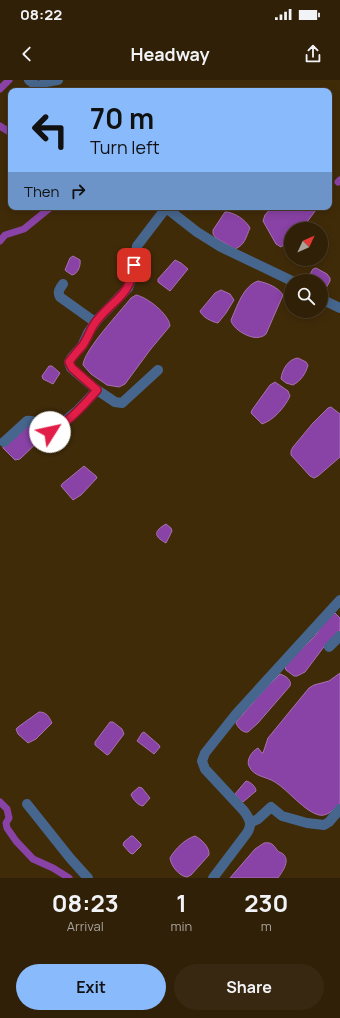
<!DOCTYPE html>
<html lang="en">
<head>
<meta charset="utf-8">
<style>
	:root { --surface:#302007; --page:#382811; --text:#f1f3f6; --muted:#a8a39b; --line:#4b3e28; --accent:#88bafc }
	body { margin:0; font-family:Manrope,sans-serif; background:var(--page); color:var(--text); height:100vh; display:flex; flex-direction:column; font-size:15px; white-space:nowrap }
	* { box-sizing:border-box; margin:0 }
	p { font-size:13px; color:var(--muted) }
	.icon { flex:none; width:22px; height:22px; fill:none; stroke:currentColor; stroke-width:2; stroke-linecap:round; stroke-linejoin:round }
	.map { position:relative; height:798px; overflow:hidden }
	.side { display:flex; flex-direction:column; background:var(--surface); flex:1 }
	.side>* { flex:none }
	.guide { position:absolute; left:8px; top:8px; width:324px; height:122px; border-radius:8px; box-shadow:0 2px 10px #0003,0 0 0 1px var(--line); background:#88bafc; color:#111; overflow:hidden }
	.needle { width:26px; rotate:46deg }
	.buttons { position:absolute; left:284px; top:142px; display:grid; gap:8px }
	.buttons a { display:grid; place-items:center; width:44px; height:44px; border-radius:50%; background:var(--surface); box-shadow:0 2px 10px #0003,0 0 0 1px var(--line); font-size:20px }
	.pin { position:absolute; display:grid; place-items:center; width:34px; height:34px; color:#fff; margin:-17px; border-radius:8px; box-shadow:0 2px 6px #0006 }
	.me { position:absolute; width:44px; margin:-22px; rotate:55deg; stroke-linejoin:round; filter:drop-shadow(0 0 3px #0008) }
	.turn { display:flex; align-items:center; gap:14px; height:84px; padding:0 16px; font-size:18px }
	.turn .icon { width:52px; height:52px; stroke-width:2.5 }
	.turn b { display:block; font-size:28px; line-height:34px }
	.then { display:flex; align-items:center; height:38px; padding:0 16px; background:#0003; gap:8px; font-size:15px }
	.eta { display:flex; justify-content:space-evenly; align-items:center; height:68px; text-align:center }
	.eta b { font-size:24px; font-weight:700; line-height:28px }
	.primary-button { display:flex; gap:8px; margin-top:auto; padding:8px 16px }
	.primary-button a { flex:1; height:46px; border-radius:24px; background:var(--accent); color:#111; font-size:16px; font-weight:700; line-height:46px; text-align:center }
	.primary-button a+a { background:var(--page); color:var(--text) }
	.status { display:flex; justify-content:space-between; align-items:center; height:28px; padding:0 20px; background:var(--surface); direction:ltr }
	.status svg { height:11px; fill:currentColor }
	header { display:flex; justify-content:space-between; align-items:center; height:52px; padding:0 16px; background:var(--surface); font-size:18px; font-weight:700 }
	.map>svg:first-child { display:block }
</style>
</head>
<body>
<div class="status"><b>08:22</b><svg viewBox="0 0 49 12"><path d="M0 12V9h3v3zM5 12V6h3v6zM10 12V3h3v9zM15 12V0h3v12zM26 1h20v11H26zM47 4h2v5h-2z"/></svg></div>
<header><svg class="icon" aria-label="back" viewBox="0 0 24 24"><path d="M15 5l-7 7 7 7"/></svg>Headway<svg class="icon" aria-label="share" viewBox="0 0 24 24"><path d="M12 15V3M7 8l5-5 5 5M5 13v7h14v-7"/></svg></header>
<div class="map">
<svg width="340" height="798" viewBox="0 0 340 798">
	<rect width="100%" height="100%" fill="#402b09"/>
	<!-- water -->
	<path fill="#8942a5" stroke="#a871b0" d="M 272,127 L 318,127 L 302,149 L 291,149 L 291,159 L 281,167 L 276,164 L 263,141 L 265,135 Z
		M 225,132 C 234,132 246,140 250,148 C 246,157 245,165 235,169 L 216,158 L 213,154 L 213,150 Z
		M 73,176 L 80,180 C 81,185 78,194 72,195 L 66,191 L 65,190 L 70,178 Z
		M 175,180 L 181,183 L 188,189 L 170,211 L 158,202 L 158,199 Z
		M 316,188 L 327,194 L 330,198 L 330,201 L 322,215 L 321,215 L 321,201 L 306,201 L 313,189 Z
		M 258,201 C 267,203 278,207 283,215 L 266,254 C 265,255 262,257 260,257 C 251,260 232,249 231,240 C 237,227 243,206 258,201 Z
		M 221,210 L 230,214 L 234,220 L 226,233 L 218,243 C 212,242 202,237 200,231 L 215,213 Z
		M 136,215 C 147,217 169,234 170,246 L 150,270 L 125,304 L 119,307 L 107,305 L 91,294 L 83,285 C 84,270 120,232 131,218 Z
		M 298,278 L 306,282 L 308,285 C 306,293 301,301 293,305 L 286,303 L 281,299 C 282,290 288,279 298,278 Z
		M 49,286 L 52,286 L 60,293 L 53,304 L 43,299 L 42,296 Z
		M 275,302 L 288,311 L 290,316 C 285,327 274,340 262,344 L 251,333 L 252,330 L 270,305 Z
		M 331,327 L 340,334 L 340,377 L 318,396 L 314,398 L 310,396 L 291,375 L 291,371 L 293,367 L 313,343 L 328,328 Z
		M 30,344 L 44,355 L 44,356 L 20,379 L 15,380 L 3,368 L 3,366 Z
		M 84,386 L 96,396 L 97,398 L 81,415 L 73,420 L 61,406 L 62,404 Z
		M 166,444 L 171,448 L 172,451 L 166,463 C 153,456 154,451 166,444 Z
		M 335,533 L 340,538 L 340,550 L 323,568 L 305,592 L 297,596 L 294,596 L 286,590 L 285,587 C 292,576 303,568 312,559 C 320,551 324,538 335,533 Z
		M 340,593 L 340,724 C 334,729 327,737 319,735 C 305,732 288,710 275,702 C 265,696 254,697 249,686 C 246,680 252,671 258,668 L 262,673 L 263,673 L 268,658 L 309,608 L 314,605 L 329,601 Z
		M 280,594 C 286,596 292,600 290,606 L 258,643 L 248,652 C 243,653 238,648 236,643 L 237,641 L 264,610 Z
		M 39,632 C 47,632 49,637 52,643 L 36,659 L 28,663 L 18,654 L 16,649 L 18,647 Z
		M 110,642 L 113,642 L 122,649 L 124,654 L 109,674 L 107,675 L 95,665 L 95,662 Z
		M 144,652 L 159,665 L 160,667 L 155,673 L 154,674 L 137,661 L 142,653 Z
		M 246,701 C 251,702 256,707 256,711 L 243,722 L 241,721 L 235,714 Z
		M 139,707 L 142,708 L 150,718 L 143,726 C 137,725 134,720 131,715 L 132,713 Z
		M 131,756 L 133,756 L 141,764 L 141,766 L 133,774 L 130,773 L 123,765 L 124,762 Z
		M 195,756 C 201,759 210,767 209,775 L 191,795 L 187,797 C 179,796 171,786 170,778 C 175,769 185,759 195,756 Z
		M 264,763 C 271,762 273,764 277,770 C 279,773 282,772 284,775 C 290,782 282,792 278,798 L 230,798 L 255,769 Z"/>
	<g fill="none" stroke-linecap="round" stroke-linejoin="round">
		<!-- canal -->
		<path stroke="#8942a5" stroke-width="7" d="M 0,9 L 9,0
			M 0,46 L 11,53
			M 338,102 L 340,100
			M 0,161 L 5,155 L 24,149 L 51,127
			M 0,722 L 7,729 L 9,738 L 6,743 L 7,748 L 16,761 L 33,779 L 53,788 L 69,798"/>
		<!-- minor -->
		<path stroke="#47668d" stroke-width="10" d="M 29,0 L 42,10
			M 38,7 L 46,2 L 58,0
			M 165,127 L 197,152 L 221,167 L 292,201
			M 63,204 C 60,208 57,212 60,217 L 95,242
			M 321,219 L 340,228
			M 158,290 L 122,323 L 115,322 L 97,310 L 71,288 L 69,282 L 72,277 L 82,266 L 88,253 L 98,239 L 128,208 L 133,194 L 137,166 L 166,128
			M 4,362 L 27,341 C 39,339 42,355 54,350 L 78,330 L 97,310
			M 329,567 L 340,556
			M 27,724 L 70,778 L 88,798
			M 250,743 L 258,739 L 271,727 L 282,736 L 307,743 L 324,745 L 329,742 L 340,729
			M 213,798 L 247,753 C 253,744 249,738 244,731 L 205,689 L 202,681 L 205,673 L 236,634 L 340,520"/>
	</g>
	<g fill="none" stroke-linecap="round" stroke-linejoin="round">
		<!-- route casing -->
		<g stroke="#92132f" stroke-width="10">
			<path id="route" d="M 50,352 C 68,343 84,325 97,310 L 72,288 L 69,282 C 73,276 78,271 83,265 C 89,256 91,246 99,238 C 116,218 131,214 134,185"/>
		</g>
		<!-- route -->
		<use href="#route" stroke="#e11d48" stroke-width="7"/>
	</g>
</svg>
<div class="buttons">
<a><svg class="needle" viewBox="-14 -14 28 28"><path d="M0-13l5 13h-10z" fill="#e53935"/><path d="M0 13l5-13h-10z" fill="#a8a39b"/></svg></a>
<a><svg class="icon" aria-label="search" viewBox="0 0 24 24"><circle cx="10" cy="10" r="6"/><path d="M15 15l6 6"/></svg></a>
</div>
<div class="pin" style="left:134px;top:185px;background:#d93025"><svg class="icon" aria-label="arrive" viewBox="0 0 24 24"><path d="M6 21V4h12l-3 4 3 4H6"/></svg></div>
<svg class="me" style="left:50px;top:352px" viewBox="-20 -20 40 40"><circle r="19" fill="#fff"/><path d="M0-13L10 11 0 6-10 11z" fill="#e11d48"/></svg>
<div class="guide">
<div class="turn"><svg class="icon" aria-label="left" viewBox="0 0 24 24"><path d="M17 20v-9H6M10 6l-5 5 5 5"/></svg><div><b>70 m</b>Turn left</div></div>
<div class="then">Then<svg class="icon" aria-label="right" viewBox="0 0 24 24"><path d="M7 20v-9h11M14 6l5 5-5 5"/></svg></div>
</div>
</div>
<section class="side">
<div class="eta">
<div><b>08:23</b><p>Arrival</p></div>
<div><b>1</b><p>min</p></div>
<div><b>230</b><p>m</p></div>
</div>
<div class="primary-button"><a>Exit</a><a>Share</a></div>
</section>
</body>
</html>
